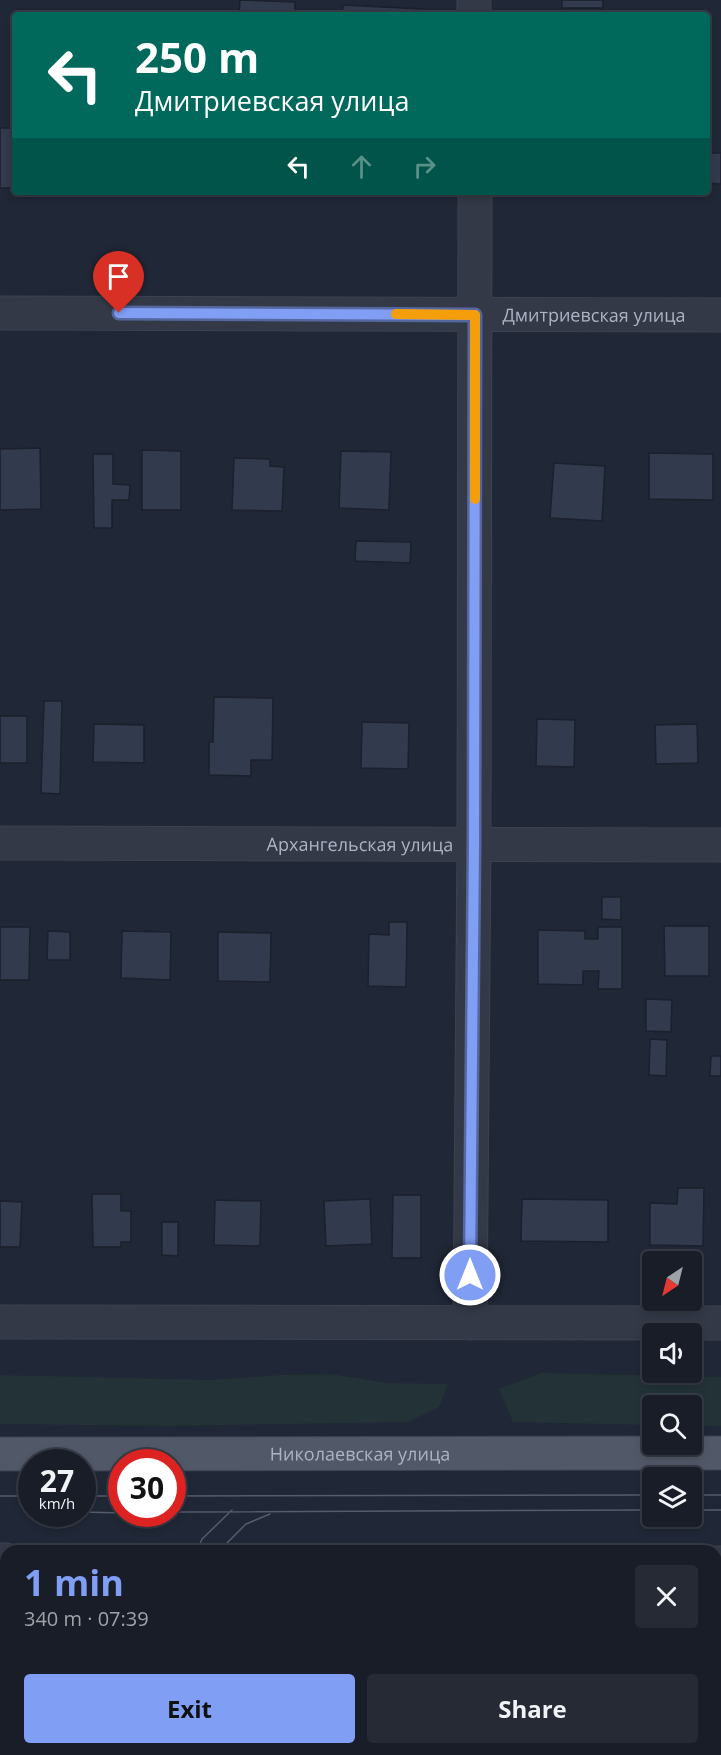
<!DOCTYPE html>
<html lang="en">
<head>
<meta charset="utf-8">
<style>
	:root { --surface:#181d28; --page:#252a34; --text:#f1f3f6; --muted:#9fa2a8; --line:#363b45; --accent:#819ef5 }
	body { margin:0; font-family:"Open Sans",sans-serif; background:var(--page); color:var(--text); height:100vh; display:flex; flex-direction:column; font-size:22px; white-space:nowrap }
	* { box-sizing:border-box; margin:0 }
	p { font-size:20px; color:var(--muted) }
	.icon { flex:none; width:33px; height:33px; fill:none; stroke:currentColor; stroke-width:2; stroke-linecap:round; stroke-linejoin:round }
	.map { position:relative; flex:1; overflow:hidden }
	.details { position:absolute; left:0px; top:1545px; width:722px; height:210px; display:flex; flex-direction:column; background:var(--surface); border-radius:18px 18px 0 0; box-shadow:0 3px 9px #0003,0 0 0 2px var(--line) }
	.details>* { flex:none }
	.guide { position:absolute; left:12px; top:12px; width:698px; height:183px; border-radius:6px; box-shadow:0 3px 9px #0003,0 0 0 2px var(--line); background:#00695c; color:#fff; overflow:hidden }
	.needle { width:39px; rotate:215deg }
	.controls { position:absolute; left:642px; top:1251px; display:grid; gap:12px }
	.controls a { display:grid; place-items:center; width:60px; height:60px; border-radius:6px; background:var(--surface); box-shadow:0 3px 9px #0003,0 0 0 2px var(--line); font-size:30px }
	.speed { position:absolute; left:18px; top:1449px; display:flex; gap:12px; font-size:30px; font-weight:700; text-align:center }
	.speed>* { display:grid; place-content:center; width:78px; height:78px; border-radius:50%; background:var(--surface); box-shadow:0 3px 9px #0003,0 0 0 2px var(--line); line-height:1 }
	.speed small { font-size:15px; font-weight:400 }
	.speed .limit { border:9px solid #d22; background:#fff; color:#111 }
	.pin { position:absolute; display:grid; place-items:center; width:51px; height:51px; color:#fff; margin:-62px -26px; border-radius:50% 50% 50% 0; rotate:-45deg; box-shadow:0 0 6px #0007 }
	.pin .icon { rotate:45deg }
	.me { position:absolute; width:66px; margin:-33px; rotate:0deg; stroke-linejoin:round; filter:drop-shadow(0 0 4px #0008) }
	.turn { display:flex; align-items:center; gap:21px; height:126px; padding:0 24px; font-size:27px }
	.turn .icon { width:78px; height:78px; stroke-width:2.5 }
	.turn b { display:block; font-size:42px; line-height:51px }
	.lanes { display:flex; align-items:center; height:57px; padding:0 24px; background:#0003; justify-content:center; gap:30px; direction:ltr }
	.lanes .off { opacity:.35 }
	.round { display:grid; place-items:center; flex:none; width:63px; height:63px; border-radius:6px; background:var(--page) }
	.headline { display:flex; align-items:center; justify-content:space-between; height:102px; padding:0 24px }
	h1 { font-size:36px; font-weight:700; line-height:45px; color:var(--accent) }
	.primary-button { display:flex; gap:12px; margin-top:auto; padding:12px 24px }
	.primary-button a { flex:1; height:69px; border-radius:6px; background:var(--accent); color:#111; font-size:24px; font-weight:700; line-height:69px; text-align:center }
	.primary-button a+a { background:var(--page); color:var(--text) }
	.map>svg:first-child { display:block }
</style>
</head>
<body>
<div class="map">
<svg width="721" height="1755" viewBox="0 0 721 1755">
	<rect width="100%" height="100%" fill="#202736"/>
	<!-- green -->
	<path fill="#223237" d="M 541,1373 L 721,1377 L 721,1426 L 692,1426 L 692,1406 L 652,1406 L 652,1425 L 513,1422 L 499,1389 Z
		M 331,1374 L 386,1383 L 448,1384 L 439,1407 L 408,1422 L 166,1426 L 0,1424 L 0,1375 L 212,1380 L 280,1375 Z
		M 6,1617 L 6,1648 L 0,1648 L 0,1618 Z"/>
	<!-- building -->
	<path fill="#323a4d" stroke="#1b202d" stroke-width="1.5" d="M 240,0 L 295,2 L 295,15 L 239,15 Z
		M 562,0 L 603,0 L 603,8 L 562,8 Z
		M 343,5 L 422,9 L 422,15 L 342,15 Z
		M 0,128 L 15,128 L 15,188 L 0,188 Z
		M 706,153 L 721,153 L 721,184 L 706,183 Z
		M 40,448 L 41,509 L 0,510 L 0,449 Z
		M 142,450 L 181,451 L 181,510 L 142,510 Z
		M 341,451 L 391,452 L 389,510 L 339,508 Z
		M 649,453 L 713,454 L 713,500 L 649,499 Z
		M 93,454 L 113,454 L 113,484 L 130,485 L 129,500 L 112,500 L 112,528 L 94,528 Z
		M 234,458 L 270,459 L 270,466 L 284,467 L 282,511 L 232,510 Z
		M 554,463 L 605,466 L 602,521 L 550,518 Z
		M 356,541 L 411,542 L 410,563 L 355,561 Z
		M 214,697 L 273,698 L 272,760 L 251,760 L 251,776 L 209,775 L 209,742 L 213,742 Z
		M 44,701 L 62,701 L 60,794 L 41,793 Z
		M 0,716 L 27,716 L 27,763 L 0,763 Z
		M 537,719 L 575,720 L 574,767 L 536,766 Z
		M 362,722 L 409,723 L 408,769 L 361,768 Z
		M 94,724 L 144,725 L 144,763 L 93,762 Z
		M 697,724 L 698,763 L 656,764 L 655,725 Z
		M 602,897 L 621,897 L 621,920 L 602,919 Z
		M 389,922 L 407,922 L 406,987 L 368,986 L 369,934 L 389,935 Z
		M 664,926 L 709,926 L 709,976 L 665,976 Z
		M 0,927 L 30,927 L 29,980 L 0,980 Z
		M 598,927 L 622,927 L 622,989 L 598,989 L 599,971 L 583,971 L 583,985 L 538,984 L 538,930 L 585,931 L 585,939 L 598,939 Z
		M 48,931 L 70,932 L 70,960 L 47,960 Z
		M 122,931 L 171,932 L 170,980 L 121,978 Z
		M 218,932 L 271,933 L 270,982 L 218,981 Z
		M 646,999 L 672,1000 L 671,1032 L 646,1031 Z
		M 650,1039 L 667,1040 L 666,1076 L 649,1075 Z
		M 711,1056 L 721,1056 L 721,1076 L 710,1076 Z
		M 678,1188 L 704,1188 L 703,1246 L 650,1245 L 650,1203 L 677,1204 Z
		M 92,1194 L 121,1194 L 121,1211 L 131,1211 L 131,1242 L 121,1242 L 121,1247 L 93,1247 Z
		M 393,1195 L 421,1195 L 421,1258 L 392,1258 Z
		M 370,1199 L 372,1244 L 326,1246 L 324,1201 Z
		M 522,1199 L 608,1200 L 608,1242 L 521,1241 Z
		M 215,1200 L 261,1201 L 260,1246 L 214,1245 Z
		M 0,1201 L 22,1202 L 20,1247 L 0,1247 Z
		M 162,1222 L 178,1222 L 178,1256 L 162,1255 Z
		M 716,1653 L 721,1653 L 721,1730 L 716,1730 Z
		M 0,1662 L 6,1662 L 6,1749 L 9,1749 L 9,1755 L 0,1755 Z"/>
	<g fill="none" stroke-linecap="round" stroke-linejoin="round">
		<!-- minor casing -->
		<g stroke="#3d4250" stroke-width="35">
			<g id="minor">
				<path d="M 474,0 L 474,15"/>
				<path id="s1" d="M 0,313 L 721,315"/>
				<path id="s2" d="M 0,843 L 721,845"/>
				<path d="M 0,1322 L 721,1323"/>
				<path d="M 470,1323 L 474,845 L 475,192"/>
				<path d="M 0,1560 L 6,1560"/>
				<path d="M 716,1563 L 721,1563"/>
				<path d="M 168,1749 L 168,1755"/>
				<path d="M 251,1749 L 260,1755"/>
				<path d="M 62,1755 L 62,1749"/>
			</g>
		</g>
		<!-- major casing -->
		<g stroke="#3d4250" stroke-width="35">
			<g id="major">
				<path id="s3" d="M 0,1454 L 721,1453"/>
			</g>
		</g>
		<!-- minor -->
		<use href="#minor" stroke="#333947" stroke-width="33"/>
		<!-- major -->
		<use href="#major" stroke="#515867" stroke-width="33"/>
		<!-- tram -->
		<path stroke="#555c6e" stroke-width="1.5" d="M 692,1495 L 721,1495
			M 0,1496 L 32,1496
			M 82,1496 L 122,1496
			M 172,1496 L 652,1495
			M 692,1510 L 721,1510
			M 82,1512 L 122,1513
			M 172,1512 L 652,1510
			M 197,1551 L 202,1539 L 232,1510
			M 219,1551 L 246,1524 L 270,1514"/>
	</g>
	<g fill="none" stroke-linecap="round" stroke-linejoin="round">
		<!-- route casing -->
		<g stroke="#54679f" stroke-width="15">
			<path id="route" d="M 119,313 L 475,315 L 474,845 L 470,1275"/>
		</g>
		<!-- route -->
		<use href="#route" stroke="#819ef5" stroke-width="10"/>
		<!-- slow -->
		<path stroke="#f59e0b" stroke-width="10" d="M 396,314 L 475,315 L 475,499"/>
	</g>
	<g text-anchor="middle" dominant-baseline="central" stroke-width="6" stroke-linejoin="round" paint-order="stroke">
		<!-- street labels -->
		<g font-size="18" fill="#aeb3c4" stroke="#191e2b">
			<text stroke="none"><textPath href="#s1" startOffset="594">Дмитриевская улица</textPath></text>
			<text stroke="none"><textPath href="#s2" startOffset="360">Архангельская улица</textPath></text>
			<text stroke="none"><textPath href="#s3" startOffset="360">Николаевская улица</textPath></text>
		</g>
	</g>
</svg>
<div class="controls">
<a><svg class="needle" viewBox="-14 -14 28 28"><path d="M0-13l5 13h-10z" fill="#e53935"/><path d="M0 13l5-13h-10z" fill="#9fa2a8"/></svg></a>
<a><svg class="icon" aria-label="sound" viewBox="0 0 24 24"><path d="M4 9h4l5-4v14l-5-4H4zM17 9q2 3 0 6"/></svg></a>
<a><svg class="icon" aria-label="search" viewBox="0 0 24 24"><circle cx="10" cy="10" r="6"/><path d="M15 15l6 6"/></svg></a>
<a><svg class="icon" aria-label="layers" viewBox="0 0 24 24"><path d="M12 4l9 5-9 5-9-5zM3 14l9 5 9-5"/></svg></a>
</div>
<div class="speed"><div>27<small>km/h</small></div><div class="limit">30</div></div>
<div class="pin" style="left:119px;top:313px;background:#d93025"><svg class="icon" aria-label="arrive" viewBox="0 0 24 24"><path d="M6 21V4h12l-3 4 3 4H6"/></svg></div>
<svg class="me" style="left:470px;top:1275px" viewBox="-20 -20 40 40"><circle r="17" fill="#819ef5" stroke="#fff" stroke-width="3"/><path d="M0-11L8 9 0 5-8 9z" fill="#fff"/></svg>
<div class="guide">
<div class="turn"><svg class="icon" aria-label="left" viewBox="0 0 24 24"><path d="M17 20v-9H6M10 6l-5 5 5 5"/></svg><div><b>250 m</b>Дмитриевская улица</div></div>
<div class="lanes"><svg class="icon" aria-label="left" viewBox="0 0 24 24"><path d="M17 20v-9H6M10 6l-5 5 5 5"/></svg><svg class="icon off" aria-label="ahead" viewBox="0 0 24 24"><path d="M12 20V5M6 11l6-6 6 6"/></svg><svg class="icon off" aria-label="right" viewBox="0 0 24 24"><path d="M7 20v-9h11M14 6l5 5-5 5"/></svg></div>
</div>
<section class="details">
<div class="headline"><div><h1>1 min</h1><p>340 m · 07:39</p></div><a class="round"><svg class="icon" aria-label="close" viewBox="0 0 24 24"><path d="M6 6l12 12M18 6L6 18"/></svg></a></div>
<div class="primary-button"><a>Exit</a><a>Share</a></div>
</section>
</div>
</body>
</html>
